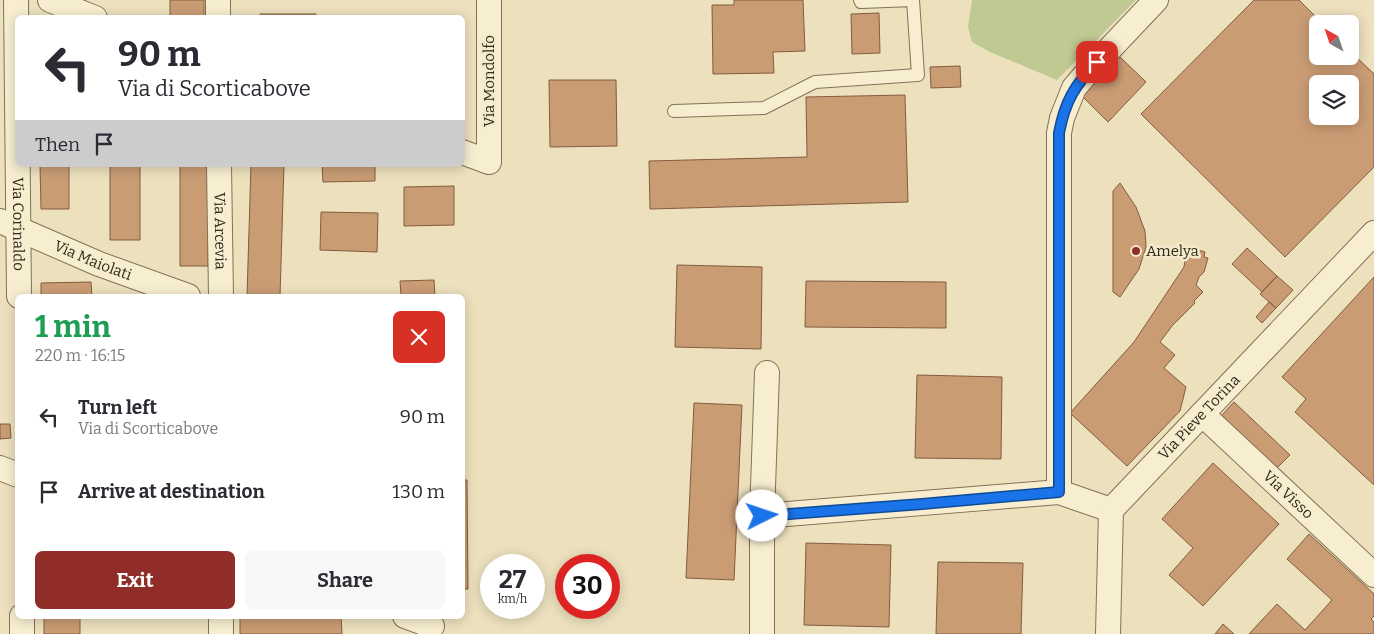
<!DOCTYPE html>
<html lang="en">
<head>
<meta charset="utf-8">
<style>
	:root { --surface:#fff; --page:#f7f7f7; --text:#2b2b33; --muted:#7c7c81; --accent:#902d29 }
	body { margin:0; font-family:Bitter,serif; background:var(--page); color:var(--text); height:100vh; display:flex; flex-direction:column; font-size:19px; white-space:nowrap }
	* { box-sizing:border-box; margin:0 }
	p { font-size:16px; color:var(--muted) }
	.icon { flex:none; width:28px; height:28px; fill:none; stroke:currentColor; stroke-width:2; stroke-linecap:round; stroke-linejoin:round }
	.map { position:relative; flex:1; overflow:hidden }
	.details { position:absolute; left:15px; top:294px; width:450px; height:325px; display:flex; flex-direction:column; background:var(--surface); border-radius:8px; box-shadow:0 2px 12px #0003 }
	.details>* { flex:none }
	.banner { position:absolute; left:15px; top:15px; width:450px; height:152px; border-radius:8px; box-shadow:0 2px 12px #0003; background:#fff; color:var(--text); overflow:hidden }
	.needle { width:32px; rotate:320deg }
	.buttons { position:absolute; left:1309px; top:15px; display:grid; gap:10px }
	.buttons a { display:grid; place-items:center; width:50px; height:50px; border-radius:8px; background:var(--surface); box-shadow:0 2px 12px #0003; font-size:25px }
	.speed { position:absolute; left:480px; top:554px; display:flex; gap:10px; font-size:25px; font-weight:700; text-align:center }
	.speed>* { display:grid; place-content:center; width:65px; height:65px; border-radius:50%; background:var(--surface); box-shadow:0 2px 12px #0003; line-height:1 }
	.speed small { font-size:12px; font-weight:400 }
	.speed .limit { border:8px solid #d22; background:#fff; color:#111 }
	.pin { position:absolute; display:grid; place-items:center; width:42px; height:42px; color:#fff; margin:-21px; border-radius:10px; box-shadow:0 2px 8px #0006 }
	.me { position:absolute; width:55px; margin:-28px; rotate:86deg; stroke-linejoin:round; filter:drop-shadow(0 0 4px #0008) }
	.turn { display:flex; align-items:center; gap:18px; height:105px; padding:0 20px; font-size:22px }
	.turn .icon { width:65px; height:65px; stroke-width:2.5 }
	.turn b { display:block; font-size:35px; line-height:42px }
	.then { display:flex; align-items:center; height:48px; padding:0 20px; background:#0003; gap:10px; font-size:19px }
	.round { display:grid; place-items:center; flex:none; width:52px; height:52px; border-radius:8px; background:var(--page) }
	.headline { display:flex; align-items:center; justify-content:space-between; height:85px; padding:0 20px }
	h1 { font-size:30px; font-weight:700; line-height:38px; color:#1e9e55 }
	.primary-button { display:flex; gap:10px; margin-top:auto; padding:10px 20px }
	.primary-button a { flex:1; height:58px; border-radius:8px; background:var(--accent); color:#fff; font-size:20px; font-weight:700; line-height:58px; text-align:center }
	.primary-button a+a { background:var(--page); color:var(--text) }
	ul { padding:0; list-style:none }
	li { display:flex; align-items:center; gap:15px; height:75px; padding:0 20px }
	li div { flex:1 }
	li b { display:block; font-size:19px }
	li em { font-style:normal }
	.map>svg:first-child { display:block }
</style>
</head>
<body>
<div class="map">
<svg width="1374" height="634" viewBox="0 0 1374 634">
	<rect width="100%" height="100%" fill="#ece0bd"/>
	<!-- green -->
	<path fill="#c0c992" d="M 972,0 L 1136,0 L 1057,80 L 990,52 L 972,42 L 968,27 Z"/>
	<!-- building -->
	<path fill="#c99c74" stroke="#825c3e" fill-rule="evenodd" d="M 170,0 L 204,0 L 204,17 L 170,17 Z
		M 734,0 L 803,0 L 805,51 L 773,52 L 774,73 L 713,74 L 712,5 L 734,5 Z
		M 1254,0 L 1299,0 L 1323,24 L 1318,24 L 1318,56 L 1350,56 L 1350,51 L 1374,74 L 1374,167 L 1285,257 L 1141,114 ZM 1318,84 L 1350,84 L 1350,116 L 1318,116 Z
		M 879,13 L 880,53 L 852,54 L 851,14 Z
		M 260,14 L 316,14 L 316,18 L 260,18 Z
		M 1119,56 L 1146,82 L 1108,122 L 1082,96 Z
		M 960,66 L 961,87 L 931,88 L 930,67 Z
		M 549,80 L 616,80 L 617,146 L 550,147 Z
		M 905,95 L 908,202 L 650,209 L 649,161 L 807,157 L 806,97 Z
		M 40,165 L 69,165 L 69,209 L 41,209 Z
		M 110,165 L 140,165 L 140,240 L 110,240 Z
		M 180,165 L 208,165 L 208,266 L 180,266 Z
		M 251,165 L 284,165 L 280,296 L 247,296 Z
		M 322,165 L 375,165 L 375,181 L 323,182 Z
		M 1120,183 L 1136,207 L 1145,231 L 1146,247 L 1139,269 L 1120,297 L 1113,292 L 1113,191 Z
		M 454,186 L 454,225 L 404,226 L 404,187 Z
		M 321,212 L 378,213 L 377,252 L 320,250 Z
		M 1187,247 L 1205,252 L 1204,257 L 1208,258 L 1204,272 L 1199,277 L 1196,285 L 1203,292 L 1194,301 L 1195,303 L 1172,326 L 1160,342 L 1175,355 L 1164,368 L 1186,387 L 1180,411 L 1127,466 L 1070,413 L 1134,342 L 1184,267 Z
		M 1247,248 L 1277,276 L 1262,292 L 1232,264 Z
		M 677,265 L 762,267 L 761,349 L 675,347 Z
		M 1277,276 L 1293,290 L 1276,308 L 1260,294 Z
		M 1374,277 L 1374,485 L 1295,412 L 1306,399 L 1282,377 Z
		M 434,280 L 435,296 L 401,296 L 400,281 Z
		M 806,281 L 946,282 L 946,328 L 805,327 Z
		M 91,282 L 92,296 L 41,296 L 41,283 Z
		M 1269,302 L 1276,308 L 1262,323 L 1256,317 Z
		M 917,375 L 1002,377 L 1001,459 L 915,458 Z
		M 1234,402 L 1290,455 L 1276,469 L 1221,416 Z
		M 694,403 L 742,405 L 734,580 L 686,578 Z
		M 0,424 L 10,424 L 11,438 L 0,439 Z
		M 1213,463 L 1279,524 L 1203,606 L 1169,575 L 1193,548 L 1162,519 Z
		M 462,480 L 467,480 L 468,589 L 462,589 Z
		M 1309,534 L 1374,594 L 1374,616 L 1371,619 L 1374,622 L 1374,634 L 1249,634 L 1277,604 L 1305,630 L 1332,600 L 1287,559 Z
		M 806,543 L 891,545 L 889,627 L 804,625 Z
		M 938,562 L 1023,563 L 1021,634 L 936,634 Z
		M 44,616 L 80,616 L 80,634 L 44,634 Z
		M 240,616 L 341,616 L 342,634 L 240,634 Z
		M 1223,624 L 1234,634 L 1215,634 Z"/>
	<g fill="none" stroke-linecap="round" stroke-linejoin="round">
		<!-- service casing -->
		<g stroke="#837157" stroke-width="14">
			<path id="service" d="M 674,111 L 764,108 L 815,82 L 918,75 L 913,0 L 861,2 L 860,0"/>
		</g>
		<!-- minor casing -->
		<g stroke="#837157" stroke-width="26">
			<g id="minor">
				<path id="s1" d="M 16,0 L 19,296"/>
				<path d="M 50,0 L 95,18"/>
				<path d="M 218,0 L 218,18"/>
				<path d="M 462,152 L 489,162 L 489,0"/>
				<path id="s2" d="M 219,165 L 221,296"/>
				<path id="s3" d="M 0,221 L 99,264 L 188,296"/>
				<path id="s4" d="M 1202,414 L 1374,575"/>
				<path d="M 0,468 L 18,475"/>
				<path d="M 1059,492 L 1059,133 L 1062,118 L 1074,88 L 1085,75 L 1156,0"/>
				<path d="M 762,516 L 1059,492 L 1111,510"/>
				<path d="M 22,616 L 22,634"/>
				<path d="M 221,616 L 221,634"/>
				<path d="M 405,616 L 432,626"/>
				<path d="M 762,634 L 762,516 L 767,373"/>
				<path id="s5" d="M 1108,634 L 1111,510 L 1374,233"/>
			</g>
		</g>
		<!-- service -->
		<use href="#service" stroke="#f7eed0" stroke-width="12"/>
		<!-- minor -->
		<use href="#minor" stroke="#f7eed0" stroke-width="24"/>
	</g>
	<g fill="none" stroke-linecap="round" stroke-linejoin="round">
		<!-- route casing -->
		<g stroke="#114b97" stroke-width="12">
			<path id="route" d="M 762,516 L 922,504 L 1059,492 L 1059,133 C 1065,101 1075,85 1097,62"/>
		</g>
		<!-- route -->
		<use href="#route" stroke="#1a73e8" stroke-width="9"/>
	</g>
	<!-- markers -->
	<circle fill="#902d29" stroke="#f4eacc" stroke-width="2" cx="1136" cy="251" r="5"/>
	<g text-anchor="middle" dominant-baseline="central" stroke-width="5" stroke-linejoin="round" paint-order="stroke">
		<!-- street labels -->
		<g font-size="15" fill="#33281b" stroke="#f4eacc">
			<text transform="translate(489 81) rotate(-90)">Via Mondolfo</text>
			<text stroke="none"><textPath href="#s1" startOffset="224">Via Corinaldo</textPath></text>
			<text stroke="none"><textPath href="#s2" startOffset="66">Via Arcevia</textPath></text>
			<text stroke="none"><textPath href="#s3" startOffset="101">Via Maiolati</textPath></text>
			<text stroke="none"><textPath href="#s5" startOffset="252">Via Pieve Torina</textPath></text>
			<text stroke="none"><textPath href="#s4" startOffset="118">Via Visso</textPath></text>
		</g>
		<!-- poi labels -->
		<g font-size="15" fill="#33281b" stroke="#f4eacc" text-anchor="start">
			<text x="1146" y="251">Amelya</text>
		</g>
	</g>
</svg>
<div class="buttons">
<a><svg class="needle" viewBox="-14 -14 28 28"><path d="M0-13l5 13h-10z" fill="#e53935"/><path d="M0 13l5-13h-10z" fill="#7c7c81"/></svg></a>
<a><svg class="icon" aria-label="layers" viewBox="0 0 24 24"><path d="M12 4l9 5-9 5-9-5zM3 14l9 5 9-5"/></svg></a>
</div>
<div class="speed"><div>27<small>km/h</small></div><div class="limit">30</div></div>
<div class="pin" style="left:1097px;top:62px;background:#d93025"><svg class="icon" aria-label="arrive" viewBox="0 0 24 24"><path d="M6 21V4h12l-3 4 3 4H6"/></svg></div>
<svg class="me" style="left:762px;top:516px" viewBox="-20 -20 40 40"><circle r="19" fill="#fff"/><path d="M0-13L10 11 0 6-10 11z" fill="#1a73e8"/></svg>
<div class="banner">
<div class="turn"><svg class="icon" aria-label="left" viewBox="0 0 24 24"><path d="M17 20v-9H6M10 6l-5 5 5 5"/></svg><div><b>90 m</b>Via di Scorticabove</div></div>
<div class="then">Then<svg class="icon" aria-label="arrive" viewBox="0 0 24 24"><path d="M6 21V4h12l-3 4 3 4H6"/></svg></div>
</div>
<section class="details">
<div class="headline"><div><h1>1 min</h1><p>220 m · 16:15</p></div><a class="round" style="background:#d93025;color:#fff"><svg class="icon" aria-label="close" viewBox="0 0 24 24"><path d="M6 6l12 12M18 6L6 18"/></svg></a></div>
<ul>
<li><svg class="icon" aria-label="left" viewBox="0 0 24 24"><path d="M17 20v-9H6M10 6l-5 5 5 5"/></svg><div><b>Turn left</b><p>Via di Scorticabove</p></div><em>90 m</em></li>
<li><svg class="icon" aria-label="arrive" viewBox="0 0 24 24"><path d="M6 21V4h12l-3 4 3 4H6"/></svg><div><b>Arrive at destination</b></div><em>130 m</em></li>
</ul>
<div class="primary-button"><a>Exit</a><a>Share</a></div>
</section>
</div>
</body>
</html>
